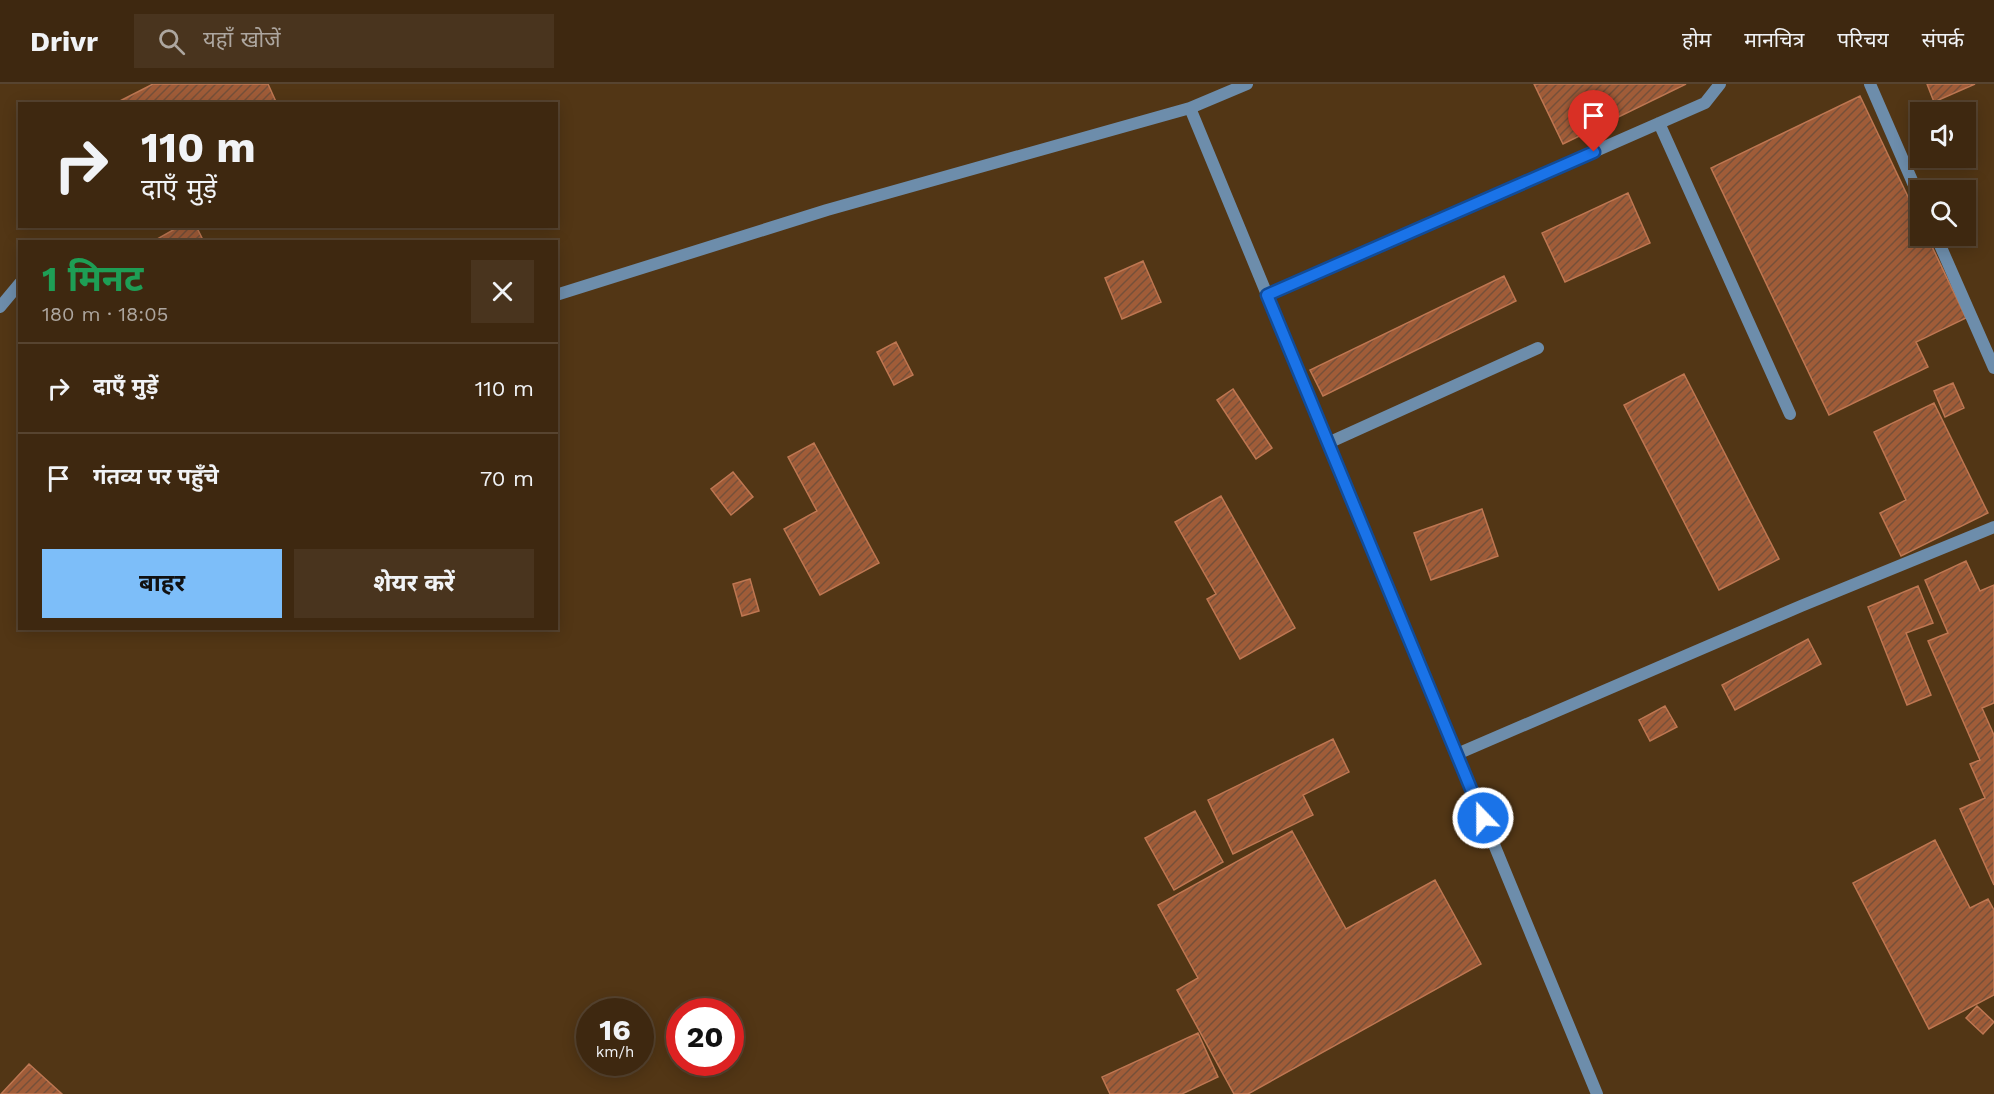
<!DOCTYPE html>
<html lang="hi">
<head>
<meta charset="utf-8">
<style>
	:root { --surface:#3e2810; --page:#49341e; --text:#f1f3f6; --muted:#ada69f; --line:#574430; --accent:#7dbef9 }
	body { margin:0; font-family:"Work Sans","Noto Sans Devanagari",sans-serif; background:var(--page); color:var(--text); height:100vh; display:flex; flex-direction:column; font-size:22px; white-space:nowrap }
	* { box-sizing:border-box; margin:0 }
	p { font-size:20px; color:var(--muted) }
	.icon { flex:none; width:33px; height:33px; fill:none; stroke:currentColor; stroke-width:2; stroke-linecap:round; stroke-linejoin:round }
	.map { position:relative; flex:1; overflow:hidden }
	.sheet { position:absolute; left:18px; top:156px; width:540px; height:390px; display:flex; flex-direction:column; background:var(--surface); border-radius:0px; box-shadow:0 3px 15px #0003,0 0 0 2px var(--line) }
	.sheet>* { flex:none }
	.guide { position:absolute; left:18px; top:18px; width:540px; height:126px; border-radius:0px; box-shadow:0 3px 15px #0003,0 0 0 2px var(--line); background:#3e2810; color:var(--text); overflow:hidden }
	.tools { position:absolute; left:1910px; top:18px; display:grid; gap:12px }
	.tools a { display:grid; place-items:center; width:66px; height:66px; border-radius:0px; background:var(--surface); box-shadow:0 3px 15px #0003,0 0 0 2px var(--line); font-size:30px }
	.speed { position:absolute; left:576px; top:914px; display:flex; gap:12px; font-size:30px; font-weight:700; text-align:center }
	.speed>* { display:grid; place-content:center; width:78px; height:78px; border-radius:50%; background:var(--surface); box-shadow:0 3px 15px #0003,0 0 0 2px var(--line); line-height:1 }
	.speed small { font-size:15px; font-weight:400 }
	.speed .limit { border:9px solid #d22; background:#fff; color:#111 }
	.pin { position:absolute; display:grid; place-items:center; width:51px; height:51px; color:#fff; margin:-62px -26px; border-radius:50% 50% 50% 0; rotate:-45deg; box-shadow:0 0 6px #0007 }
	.pin .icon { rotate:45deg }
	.me { position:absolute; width:66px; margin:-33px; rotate:338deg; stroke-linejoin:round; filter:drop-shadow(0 0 4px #0008) }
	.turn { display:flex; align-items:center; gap:21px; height:126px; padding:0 24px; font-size:27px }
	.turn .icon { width:78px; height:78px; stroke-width:2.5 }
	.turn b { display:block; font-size:42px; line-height:51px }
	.round { display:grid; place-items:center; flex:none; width:63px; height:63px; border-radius:0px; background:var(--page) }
	.head { display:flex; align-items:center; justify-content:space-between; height:102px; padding:0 24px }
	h1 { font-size:36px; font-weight:700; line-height:45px; color:#1e9e55 }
	.button { display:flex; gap:12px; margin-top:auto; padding:12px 24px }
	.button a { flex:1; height:69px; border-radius:0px; background:var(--accent); color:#111; font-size:24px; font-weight:700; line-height:69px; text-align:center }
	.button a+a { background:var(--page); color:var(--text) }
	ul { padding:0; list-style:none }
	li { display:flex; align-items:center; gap:18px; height:90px; padding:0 24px; border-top:2px solid var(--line) }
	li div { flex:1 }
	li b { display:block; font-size:22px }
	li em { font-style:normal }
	header { display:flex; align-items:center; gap:36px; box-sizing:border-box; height:84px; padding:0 30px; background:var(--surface); border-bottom:2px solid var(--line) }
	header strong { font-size:28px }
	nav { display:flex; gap:33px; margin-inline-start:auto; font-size:21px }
	.search { width:420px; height:54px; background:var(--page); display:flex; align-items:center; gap:15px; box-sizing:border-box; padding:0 21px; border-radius:0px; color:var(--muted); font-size:22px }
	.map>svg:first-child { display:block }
</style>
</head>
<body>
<header>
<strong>Drivr</strong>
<div class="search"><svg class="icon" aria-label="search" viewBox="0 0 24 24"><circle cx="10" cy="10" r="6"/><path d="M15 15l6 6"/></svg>यहाँ खोजें</div>
<nav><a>होम</a><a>मानचित्र</a><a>परिचय</a><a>संपर्क</a></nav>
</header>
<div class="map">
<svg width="1994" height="1010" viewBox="0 0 1994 1010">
	<defs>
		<pattern id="building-hatch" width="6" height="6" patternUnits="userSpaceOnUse" patternTransform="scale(1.5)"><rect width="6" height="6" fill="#a05c38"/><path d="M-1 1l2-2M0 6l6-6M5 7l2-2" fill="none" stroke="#765039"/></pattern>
	</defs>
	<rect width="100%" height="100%" fill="#523615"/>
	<!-- building -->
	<path fill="url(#building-hatch)" stroke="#be7752" stroke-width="1.5" d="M 153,0 L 268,0 L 277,20 L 114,20 Z
		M 1534,0 L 1686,0 L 1563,60 Z
		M 1927,0 L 1975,0 L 1934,18 Z
		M 1860,12 L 1920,138 L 1920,152 L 1927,152 L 1966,234 L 1916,258 L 1928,283 L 1829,331 L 1711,84 Z
		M 1628,109 L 1650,159 L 1565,198 L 1542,149 Z
		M 180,142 L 196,142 L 204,158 L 152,158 Z
		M 1143,177 L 1161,218 L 1122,235 L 1105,194 Z
		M 1504,192 L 1516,217 L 1323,312 L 1310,286 Z
		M 896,258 L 913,291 L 894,301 L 877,268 Z
		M 1684,290 L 1779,475 L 1719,506 L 1624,321 Z
		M 1953,299 L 1964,324 L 1945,333 L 1934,307 Z
		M 1233,305 L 1272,364 L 1256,375 L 1217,316 Z
		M 1934,319 L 1988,429 L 1901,472 L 1880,429 L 1906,416 L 1874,348 Z
		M 814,359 L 879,479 L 820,511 L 784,445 L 817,427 L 788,373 Z
		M 733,388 L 753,413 L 731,431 L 711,405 Z
		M 1221,412 L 1295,544 L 1240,575 L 1207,515 L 1216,510 L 1175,438 Z
		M 1482,425 L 1498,472 L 1431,496 L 1414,449 Z
		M 1966,477 L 1980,507 L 1994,501 L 1994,619 L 1982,624 L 1994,651 L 1994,801 L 1960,725 L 1985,714 L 1970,680 L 1980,676 L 1928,557 L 1948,549 L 1925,496 Z
		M 750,495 L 759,527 L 742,532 L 733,500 Z
		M 1918,502 L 1933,539 L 1906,549 L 1931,611 L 1907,621 L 1868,523 Z
		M 1808,555 L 1821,580 L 1735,626 L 1722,601 Z
		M 1665,622 L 1677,643 L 1650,657 L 1639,636 Z
		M 1333,655 L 1349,688 L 1303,711 L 1313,731 L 1233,770 L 1208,716 Z
		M 1195,727 L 1223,778 L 1174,806 L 1145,754 Z
		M 1292,747 L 1346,845 L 1435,796 L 1481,880 L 1248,1010 L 1234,1010 L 1177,906 L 1198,894 L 1158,821 Z
		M 1935,756 L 1970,824 L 1988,815 L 1994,826 L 1994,911 L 1929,945 L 1853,799 Z
		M 1977,922 L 1994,938 L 1983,950 L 1966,934 Z
		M 1198,949 L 1218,993 L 1182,1010 L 1110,1010 L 1102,993 Z
		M 29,980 L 62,1010 L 1,1010 Z"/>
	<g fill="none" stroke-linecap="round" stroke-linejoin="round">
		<!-- lane -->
		<path stroke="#6d8dab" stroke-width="12" d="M 1247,0 L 1190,24 L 1597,1010
			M 1870,0 L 1920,115
			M 1659,39 L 1790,330
			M 1936,152 L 1994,284
			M 556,211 L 827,126 L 1190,24
			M 1267,211 L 1705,19 L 1720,0
			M 0,223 L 20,199
			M 1328,359 L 1538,264
			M 1457,670 L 1801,522 L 1994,443"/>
	</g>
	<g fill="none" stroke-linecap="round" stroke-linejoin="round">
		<!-- route casing -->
		<g stroke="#114b97" stroke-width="15">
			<path id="route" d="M 1483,734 L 1267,211 L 1594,68"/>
		</g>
		<!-- route -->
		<use href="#route" stroke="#1a73e8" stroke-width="10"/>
	</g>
</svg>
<div class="tools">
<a><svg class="icon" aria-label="sound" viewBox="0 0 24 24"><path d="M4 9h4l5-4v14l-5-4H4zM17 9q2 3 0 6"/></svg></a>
<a><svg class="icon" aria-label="search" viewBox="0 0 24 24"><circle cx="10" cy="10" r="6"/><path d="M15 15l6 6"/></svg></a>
</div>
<div class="speed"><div>16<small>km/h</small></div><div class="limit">20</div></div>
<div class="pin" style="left:1594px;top:68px;background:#d93025"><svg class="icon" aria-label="arrive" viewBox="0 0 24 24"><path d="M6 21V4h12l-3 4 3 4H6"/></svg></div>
<svg class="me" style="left:1483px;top:734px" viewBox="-20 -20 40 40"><circle r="17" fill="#1a73e8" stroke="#fff" stroke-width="3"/><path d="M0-11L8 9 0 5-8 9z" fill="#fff"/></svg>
<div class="guide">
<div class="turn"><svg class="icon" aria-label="right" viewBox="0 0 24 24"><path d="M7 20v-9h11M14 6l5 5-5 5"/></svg><div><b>110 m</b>दाएँ मुड़ें</div></div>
</div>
<section class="sheet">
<div class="head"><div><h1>1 मिनट</h1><p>180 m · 18:05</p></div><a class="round"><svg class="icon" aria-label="close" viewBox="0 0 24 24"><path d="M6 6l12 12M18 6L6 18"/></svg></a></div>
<ul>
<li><svg class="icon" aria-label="right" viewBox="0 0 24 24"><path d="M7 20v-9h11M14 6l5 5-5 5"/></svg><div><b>दाएँ मुड़ें</b></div><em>110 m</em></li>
<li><svg class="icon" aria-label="arrive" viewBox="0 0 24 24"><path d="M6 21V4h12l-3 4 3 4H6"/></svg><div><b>गंतव्य पर पहुँचे</b></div><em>70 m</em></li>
</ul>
<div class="button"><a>बाहर</a><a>शेयर करें</a></div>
</section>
</div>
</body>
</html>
